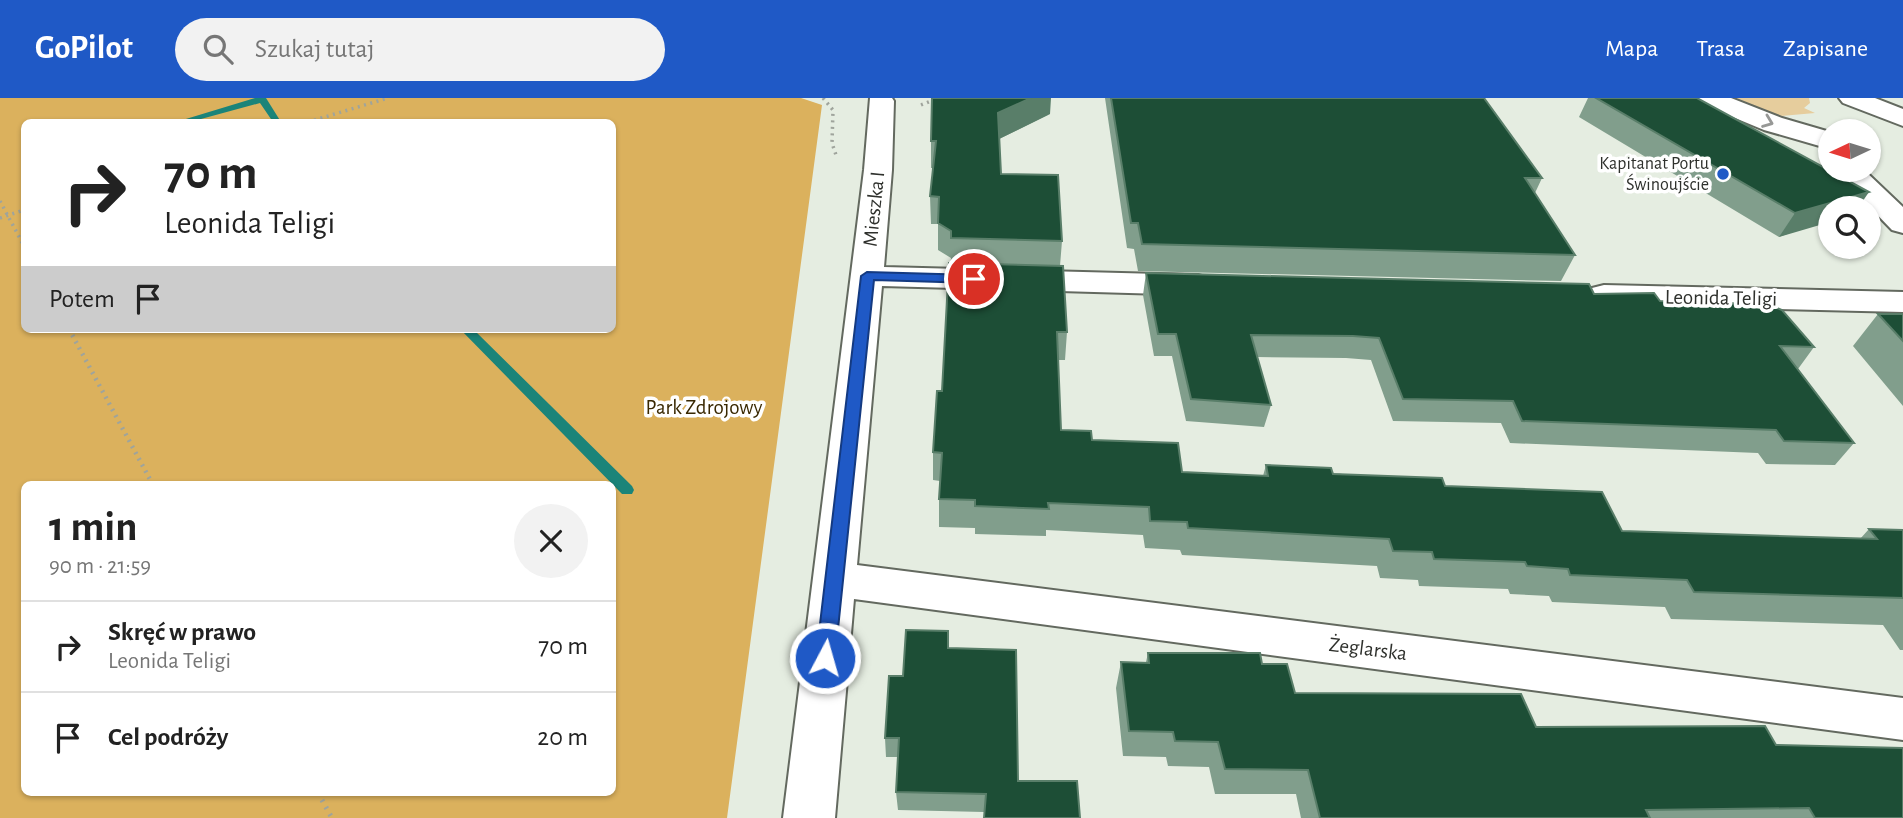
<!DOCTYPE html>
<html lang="pl">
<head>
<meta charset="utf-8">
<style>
	:root { --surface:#fff; --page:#f2f2f2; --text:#222; --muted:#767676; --line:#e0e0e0; --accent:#1f59c6 }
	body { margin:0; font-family:"Alegreya Sans",sans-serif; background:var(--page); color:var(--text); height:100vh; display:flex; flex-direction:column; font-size:26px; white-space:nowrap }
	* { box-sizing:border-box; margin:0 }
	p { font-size:23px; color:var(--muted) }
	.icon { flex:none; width:38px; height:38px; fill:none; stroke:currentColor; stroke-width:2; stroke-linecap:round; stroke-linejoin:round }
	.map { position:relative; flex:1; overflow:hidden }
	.panel { position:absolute; left:21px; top:383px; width:595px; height:315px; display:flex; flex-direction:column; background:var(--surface); border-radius:10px; box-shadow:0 2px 5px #0004 }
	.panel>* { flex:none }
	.banner { position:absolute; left:21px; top:21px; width:595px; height:214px; border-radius:10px; box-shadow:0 2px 5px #0004; background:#fff; color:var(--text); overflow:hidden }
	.needle { width:46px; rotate:266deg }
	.fabs { position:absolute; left:1818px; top:21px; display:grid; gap:14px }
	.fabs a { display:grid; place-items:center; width:63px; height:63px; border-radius:50%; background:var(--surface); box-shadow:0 2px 5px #0004; font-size:35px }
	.pin { position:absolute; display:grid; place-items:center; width:60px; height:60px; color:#fff; margin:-30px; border:4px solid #fff; border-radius:50%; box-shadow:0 2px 7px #0007 }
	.me { position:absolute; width:77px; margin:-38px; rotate:6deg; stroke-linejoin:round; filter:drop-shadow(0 0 5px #0008) }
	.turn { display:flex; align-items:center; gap:24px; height:147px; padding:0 28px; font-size:32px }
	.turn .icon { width:91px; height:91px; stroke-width:2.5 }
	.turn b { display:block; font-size:49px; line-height:60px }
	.then { display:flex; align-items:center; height:66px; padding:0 28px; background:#0003; gap:14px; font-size:26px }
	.round { display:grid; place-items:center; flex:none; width:74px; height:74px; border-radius:37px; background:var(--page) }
	.overview { display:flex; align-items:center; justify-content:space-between; height:119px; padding:0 28px }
	h1 { font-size:42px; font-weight:600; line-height:52px }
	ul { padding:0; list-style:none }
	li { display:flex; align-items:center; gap:21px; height:91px; padding:0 28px; border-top:2px solid var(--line) }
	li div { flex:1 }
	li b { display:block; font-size:26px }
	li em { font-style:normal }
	header { display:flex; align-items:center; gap:42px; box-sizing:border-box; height:98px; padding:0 35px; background:var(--accent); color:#fff }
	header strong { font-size:33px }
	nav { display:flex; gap:38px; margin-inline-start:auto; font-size:24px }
	.search { width:490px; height:63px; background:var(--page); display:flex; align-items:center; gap:18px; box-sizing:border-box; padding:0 24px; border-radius:38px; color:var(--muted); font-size:26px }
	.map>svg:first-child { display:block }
</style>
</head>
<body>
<header>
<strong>GoPilot</strong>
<div class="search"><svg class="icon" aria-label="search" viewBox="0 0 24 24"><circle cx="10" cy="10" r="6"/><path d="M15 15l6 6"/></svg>Szukaj tutaj</div>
<nav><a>Mapa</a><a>Trasa</a><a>Zapisane</a></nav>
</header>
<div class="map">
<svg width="1903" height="720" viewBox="0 0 1903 720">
	<rect width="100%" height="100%" fill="#e5ede1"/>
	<!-- green -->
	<path fill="#e6cd9d" d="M 1732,0 L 1809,0 L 1810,5 L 1804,10 L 1815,15 L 1781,18 Z"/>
	<!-- forest -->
	<path fill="#dbb15d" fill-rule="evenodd" d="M 0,0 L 801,0 L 822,7 L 727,720 L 0,720 ZM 24,24 L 612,24 L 612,231 L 24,231 ZM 24,387 L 612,387 L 612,695 L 24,695 Z"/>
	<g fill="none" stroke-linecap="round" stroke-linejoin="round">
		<!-- stream -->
		<path fill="#1b8479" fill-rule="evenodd" d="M 255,0 L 266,0 L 281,24 L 273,24 L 260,5 L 190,24 L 176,24 Z
			M 460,231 L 473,231 L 632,388 L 634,392 L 632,396 L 622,396 Z"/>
		<!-- minor casing -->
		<g stroke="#63695f" stroke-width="4">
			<path id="minor" d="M 870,0 L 892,0 L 894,3 L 892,72 L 884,169 L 1198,177 L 1209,180 L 1214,187 L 1209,194 L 1198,197 L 882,188 L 857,467 L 1903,600 L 1903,642 L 854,501 L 835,720 L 783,720 L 864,72 Z
				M 1695,0 L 1731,0 L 1782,20 L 1830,34 L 1830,51 L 1764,32 L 1699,5 Z
				M 1839,0 L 1875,0 L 1903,11 L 1903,28 L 1843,5 Z
				M 1834,72 L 1864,72 L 1903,109 L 1903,135 L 1892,132 Z
				M 1604,187 L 1903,194 L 1903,214 L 1604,207 L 1592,204 L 1588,197 L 1592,190 Z"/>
		</g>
		<!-- path-far2 -->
		<path stroke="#9fa49c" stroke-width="3.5" stroke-dasharray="2 4.5" stroke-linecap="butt" d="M 823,0 L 833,12 L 832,45 L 836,57
			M 921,7 L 938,0
			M 308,24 L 388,0
			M 0,103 L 24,148
			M 0,120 L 24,112"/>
		<!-- path-far1 -->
		<path stroke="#9fa49c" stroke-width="4.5" stroke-dasharray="2 5" stroke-linecap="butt" d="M 69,231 L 153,387"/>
		<!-- path -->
		<path stroke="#9fa49c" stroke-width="5" stroke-dasharray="2 6" stroke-linecap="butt" d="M 318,695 L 332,720"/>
		<!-- minor -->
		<use href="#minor" fill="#fff" fill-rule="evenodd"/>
	</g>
	<!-- wall -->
	<path fill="#819e8c" d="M 1105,0 L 1484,0 L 1542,80 L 1535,95 L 1575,157 L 1561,183 L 1138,173 L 1134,151 L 1127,150 Z
		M 1588,0 L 1697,0 L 1858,110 L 1779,139 L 1579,19 Z
		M 1050,16 L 999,41 L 1001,76 L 1062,143 L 1060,168 L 1067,234 L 1065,262 L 1058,262 L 1061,332 L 1182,374 L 1263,378 L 1266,367 L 1445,388 L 1622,433 L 1860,441 L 1869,431 L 1903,432 L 1903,552 L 1900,552 L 1883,527 L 1671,521 L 1665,509 L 1552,504 L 1549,498 L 1510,496 L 1508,491 L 1419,488 L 1418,482 L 1380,480 L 1377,468 L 1182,457 L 1180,452 L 1145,450 L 1143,437 L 1046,432 L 1046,438 L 975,436 L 975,430 L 939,429 L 939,401 L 940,383 L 933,382 L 933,354 L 942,293 L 951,160 L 938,152 L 938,126 L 931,126 L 930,98 L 933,70 L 931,70 L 931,43 Z
		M 1146,175 L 1594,196 L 1660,203 L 1814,249 L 1798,271 L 1854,345 L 1835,367 L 1766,366 L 1758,355 L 1510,345 L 1501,325 L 1393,323 L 1371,262 L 1346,260 L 1257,259 L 1271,307 L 1264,329 L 1186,323 L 1172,258 L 1154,258 L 1143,197 Z
		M 1878,216 L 1903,216 L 1903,308 L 1853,248 Z
		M 949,550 L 1016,552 L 984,714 L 898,712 L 896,694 L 898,659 L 886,659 L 885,640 L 903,578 Z
		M 1148,555 L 1262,566 L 1295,595 L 1536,629 L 1776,647 L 1903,720 L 1301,720 L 1296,696 L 1215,696 L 1209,669 L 1168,668 L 1166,659 L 1123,658 L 1116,590 L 1121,564 L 1146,564 Z"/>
	<!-- shaded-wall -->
	<path fill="#597e69" d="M 1031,0 L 1051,0 L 1050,16 L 997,42 L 998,15 Z
		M 1869,94 L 1858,110 L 1830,110 L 1830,124 L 1779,139 L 1795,115 Z"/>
	<!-- building -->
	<path fill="#1d4e36" stroke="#597e69" stroke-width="2" d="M 932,0 L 1031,0 L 998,15 L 1001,76 L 1058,77 L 1062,143 L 951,140 L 951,133 L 938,125 L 939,99 L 930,98 L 936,43 L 931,43 Z
		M 1111,0 L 1484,0 L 1542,80 L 1525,80 L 1575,157 L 1142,146 L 1138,125 L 1131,125 Z
		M 1596,0 L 1697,0 L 1869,94 L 1795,115 Z
		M 949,165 L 1063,168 L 1067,234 L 1057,234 L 1061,332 L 1091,333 L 1092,342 L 1178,345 L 1182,374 L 1268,378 L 1266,367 L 1331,370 L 1333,376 L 1442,380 L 1445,388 L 1602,394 L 1622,433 L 1877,441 L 1869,431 L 1903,432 L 1903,500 L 1694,494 L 1687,482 L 1570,477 L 1568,471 L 1527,468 L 1525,464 L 1434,461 L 1432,454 L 1393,453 L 1389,441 L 1188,430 L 1187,424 L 1150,423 L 1149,409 L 1048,405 L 1049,411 L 975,408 L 975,402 L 939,401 L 942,355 L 933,354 L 937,293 L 942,293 Z
		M 1146,175 L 1589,186 L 1594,196 L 1654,195 L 1660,203 L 1754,206 L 1758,202 L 1782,212 L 1814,249 L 1780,248 L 1854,345 L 1784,343 L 1776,332 L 1522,323 L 1513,303 L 1403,301 L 1379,240 L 1353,238 L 1251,237 L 1271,307 L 1191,301 L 1176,236 L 1158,236 Z
		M 1878,216 L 1903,216 L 1903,243 Z
		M 906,532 L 948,533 L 948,550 L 1016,552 L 1018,683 L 1077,683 L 1080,720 L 984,720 L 986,696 L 896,694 L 899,640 L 885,640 L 889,578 L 903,578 Z
		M 1148,555 L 1260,555 L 1262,566 L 1287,566 L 1295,595 L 1521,596 L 1536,629 L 1765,628 L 1776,647 L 1903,650 L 1903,720 L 1815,720 L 1809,710 L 1646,712 L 1650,720 L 1320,720 L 1308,672 L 1225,671 L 1218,644 L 1175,643 L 1173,634 L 1129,633 L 1121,564 L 1149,565 Z"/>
	<!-- one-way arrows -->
	<defs><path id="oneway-chevron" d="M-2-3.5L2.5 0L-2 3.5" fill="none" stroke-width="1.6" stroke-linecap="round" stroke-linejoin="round" transform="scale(1.75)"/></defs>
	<use stroke="#979896" href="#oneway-chevron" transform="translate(1768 24) rotate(21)"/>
	<!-- route -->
	<path fill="#1f59c6" stroke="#143a81" stroke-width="2" d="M 867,174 L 974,177 L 981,181 L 974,185 L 874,182 L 835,560 L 832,566 L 825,568 L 819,566 L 816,560 L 861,178 Z"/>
	<!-- markers -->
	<circle fill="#1f59c6" stroke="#fff" stroke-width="2.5" cx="1723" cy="76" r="7"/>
	<g text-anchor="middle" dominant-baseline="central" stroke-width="7" stroke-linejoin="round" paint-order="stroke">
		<!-- far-poi labels -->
		<g font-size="18" fill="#2f312d" stroke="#fff" text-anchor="end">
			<text x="1709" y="66">Kapitanat Portu<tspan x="1709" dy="21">Świnoujście</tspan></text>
		</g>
		<!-- street labels -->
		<g font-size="21" fill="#2f312d" stroke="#fff">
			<text transform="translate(874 111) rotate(-84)">Mieszka I</text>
			<text transform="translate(1721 200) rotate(1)">Leonida Teligi</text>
			<text transform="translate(1368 551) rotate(7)">Żeglarska</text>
		</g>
		<!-- park labels -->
		<g font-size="21" fill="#392802" stroke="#fff">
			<text x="704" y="309">Park Zdrojowy</text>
		</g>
	</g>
</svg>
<div class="fabs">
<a><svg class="needle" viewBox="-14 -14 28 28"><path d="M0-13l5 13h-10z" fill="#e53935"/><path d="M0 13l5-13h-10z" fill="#767676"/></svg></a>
<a><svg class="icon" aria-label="search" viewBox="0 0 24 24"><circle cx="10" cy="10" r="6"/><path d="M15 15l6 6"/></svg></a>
</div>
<div class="pin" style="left:974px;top:181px;background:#d93025"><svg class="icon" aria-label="arrive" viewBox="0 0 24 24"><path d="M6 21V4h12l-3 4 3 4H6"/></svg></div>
<svg class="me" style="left:825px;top:560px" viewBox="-20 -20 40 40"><circle r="17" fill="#1f59c6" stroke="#fff" stroke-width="3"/><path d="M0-11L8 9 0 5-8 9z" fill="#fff"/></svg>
<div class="banner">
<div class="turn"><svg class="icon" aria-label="right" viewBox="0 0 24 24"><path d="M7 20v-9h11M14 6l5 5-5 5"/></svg><div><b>70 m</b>Leonida Teligi</div></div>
<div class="then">Potem<svg class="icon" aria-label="arrive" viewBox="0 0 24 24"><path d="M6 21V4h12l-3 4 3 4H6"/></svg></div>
</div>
<section class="panel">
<div class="overview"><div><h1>1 min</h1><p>90 m · 21:59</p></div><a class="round"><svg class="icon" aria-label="close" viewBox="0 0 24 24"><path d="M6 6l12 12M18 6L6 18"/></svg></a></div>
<ul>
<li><svg class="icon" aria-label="right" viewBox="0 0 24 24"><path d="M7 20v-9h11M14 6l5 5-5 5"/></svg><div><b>Skręć w prawo</b><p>Leonida Teligi</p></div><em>70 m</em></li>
<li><svg class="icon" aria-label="arrive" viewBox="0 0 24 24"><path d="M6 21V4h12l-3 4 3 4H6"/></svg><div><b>Cel podróży</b></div><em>20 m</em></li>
</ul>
</section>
</div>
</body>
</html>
